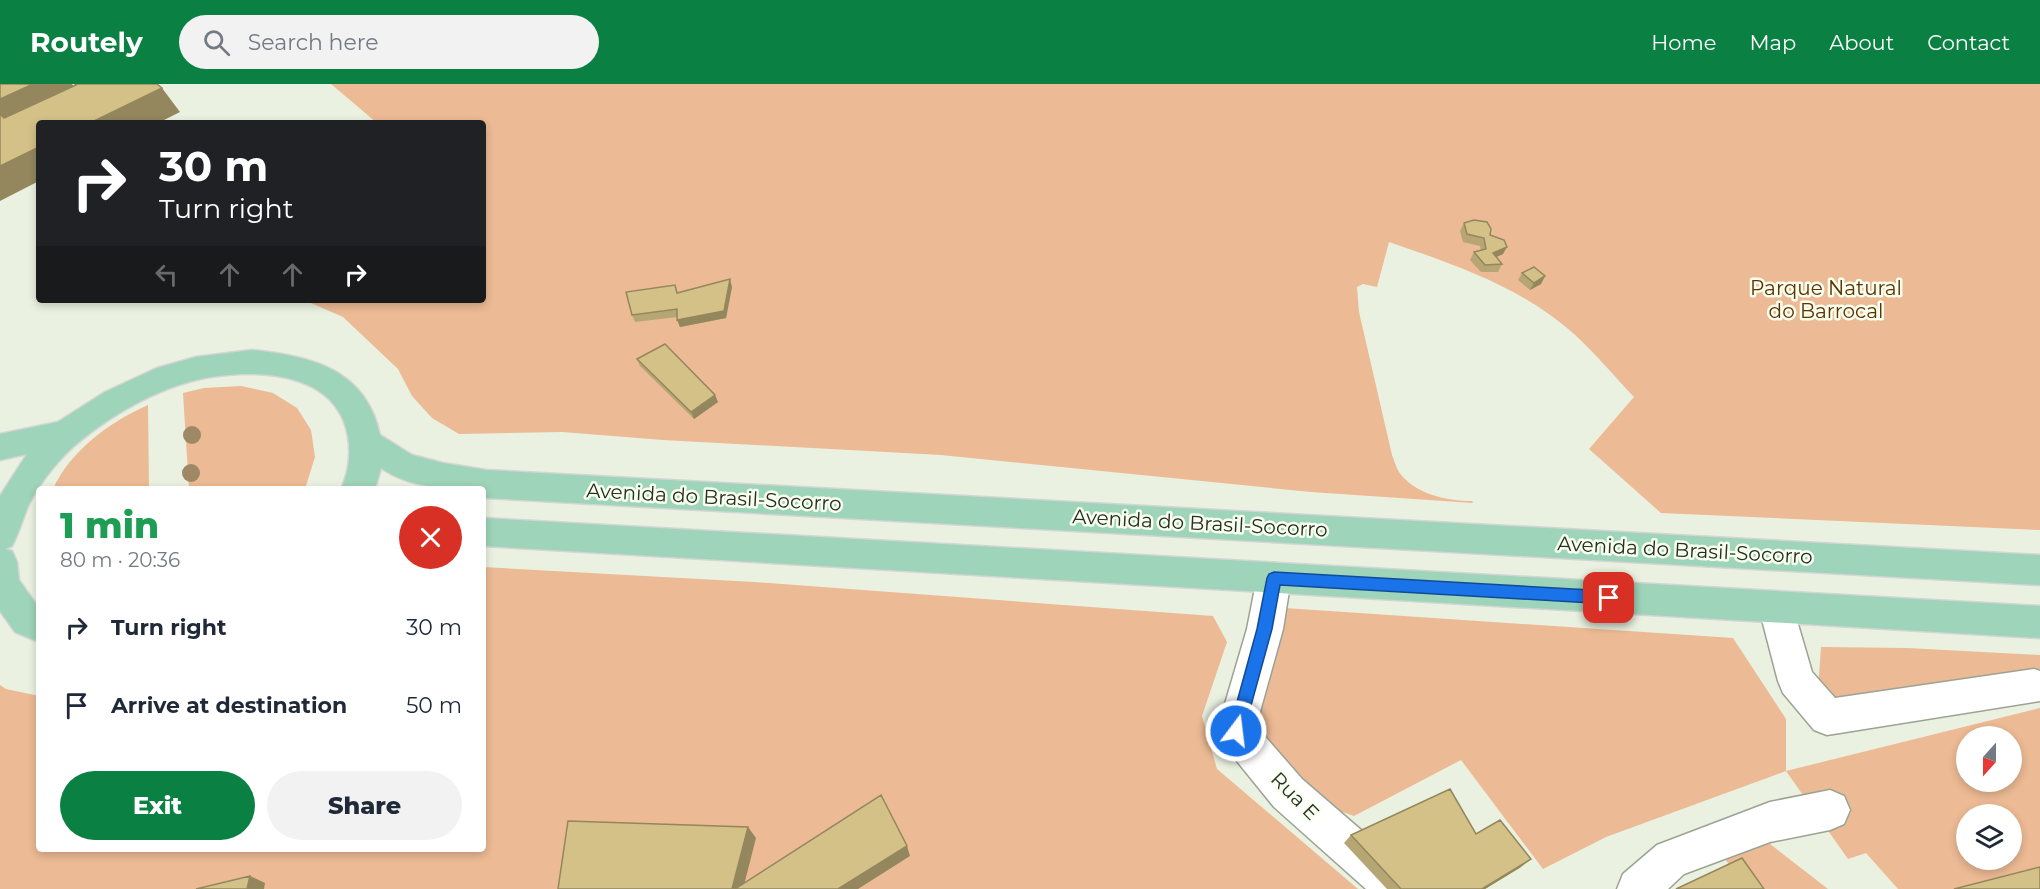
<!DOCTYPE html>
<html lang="en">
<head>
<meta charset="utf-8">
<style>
	:root { --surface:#fff; --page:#f2f2f3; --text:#1f2937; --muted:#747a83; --accent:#0b8043 }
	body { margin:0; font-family:Montserrat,sans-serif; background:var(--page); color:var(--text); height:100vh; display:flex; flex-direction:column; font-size:22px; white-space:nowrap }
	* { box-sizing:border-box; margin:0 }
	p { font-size:20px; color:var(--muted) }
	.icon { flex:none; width:33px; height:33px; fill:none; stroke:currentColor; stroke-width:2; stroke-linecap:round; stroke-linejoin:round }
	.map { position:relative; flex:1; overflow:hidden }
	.drawer { position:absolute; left:36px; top:402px; width:450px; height:366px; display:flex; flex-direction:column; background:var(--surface); border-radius:6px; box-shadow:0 3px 9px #0003 }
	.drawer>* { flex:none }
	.guide { position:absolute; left:36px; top:36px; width:450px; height:183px; border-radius:6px; box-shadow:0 3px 9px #0003; background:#202124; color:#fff; overflow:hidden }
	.needle { width:39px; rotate:201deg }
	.controls { position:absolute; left:1956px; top:642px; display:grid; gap:12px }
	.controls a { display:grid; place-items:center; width:66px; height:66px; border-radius:50%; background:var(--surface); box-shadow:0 3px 9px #0003; font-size:30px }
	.pin { position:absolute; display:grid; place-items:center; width:51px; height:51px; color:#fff; margin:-26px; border-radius:12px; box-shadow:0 3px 9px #0006 }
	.me { position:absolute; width:66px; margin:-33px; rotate:15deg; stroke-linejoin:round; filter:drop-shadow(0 0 4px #0008) }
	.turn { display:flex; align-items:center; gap:21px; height:126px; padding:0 24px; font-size:27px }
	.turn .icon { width:78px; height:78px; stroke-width:2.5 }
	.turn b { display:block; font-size:42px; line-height:51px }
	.lanes { display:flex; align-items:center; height:57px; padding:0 24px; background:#0003; justify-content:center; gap:30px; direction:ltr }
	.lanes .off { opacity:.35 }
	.round { display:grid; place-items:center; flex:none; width:63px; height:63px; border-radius:32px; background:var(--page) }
	.headline { display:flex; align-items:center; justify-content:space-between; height:102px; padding:0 24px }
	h1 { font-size:36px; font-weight:800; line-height:45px; color:#1e9e55 }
	.primary-button { display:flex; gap:12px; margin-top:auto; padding:12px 24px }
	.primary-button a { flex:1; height:69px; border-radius:36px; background:var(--accent); color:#fff; font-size:24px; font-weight:800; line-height:69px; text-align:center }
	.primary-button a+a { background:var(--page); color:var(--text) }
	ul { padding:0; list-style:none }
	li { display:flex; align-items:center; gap:18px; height:78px; padding:0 24px }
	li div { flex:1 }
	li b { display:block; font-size:22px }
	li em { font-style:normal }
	header { display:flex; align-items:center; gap:36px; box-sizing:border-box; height:84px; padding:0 30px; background:var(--accent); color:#fff }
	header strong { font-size:28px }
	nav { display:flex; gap:33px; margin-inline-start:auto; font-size:21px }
	.search { width:420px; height:54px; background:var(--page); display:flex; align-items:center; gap:15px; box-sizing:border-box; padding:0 21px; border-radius:33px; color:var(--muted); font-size:22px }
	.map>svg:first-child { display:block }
</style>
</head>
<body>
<header>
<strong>Routely</strong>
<div class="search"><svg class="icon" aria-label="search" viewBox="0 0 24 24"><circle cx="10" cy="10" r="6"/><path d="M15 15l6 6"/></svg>Search here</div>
<nav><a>Home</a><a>Map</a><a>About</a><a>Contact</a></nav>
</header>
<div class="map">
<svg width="2040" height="805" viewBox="0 0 2040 805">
	<rect width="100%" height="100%" fill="#eaf1e0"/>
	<!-- green -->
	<path fill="#ecba94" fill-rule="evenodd" d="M 331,0 L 2040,0 L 2040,446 L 1661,429 L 1589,365 L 1634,313 C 1614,292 1595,269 1574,250 C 1522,203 1453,180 1389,158 L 1377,203 L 1363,200 L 1357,203 L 1359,228 L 1392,371 C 1394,376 1396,383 1399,388 C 1414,410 1447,417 1472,417 L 1473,419 L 1311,408 L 941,371 L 663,356 L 562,348 L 459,350 L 432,334 L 412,312 L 398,285 L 343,233 L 304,216 L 483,216 L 483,39 L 377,39 Z
		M 241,302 L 273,309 L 297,324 L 311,346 L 315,373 L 305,405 L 189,405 L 183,309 L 204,304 Z
		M 148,321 L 149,405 L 53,405 C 70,367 111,337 148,321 Z
		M 483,483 L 754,498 L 1213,532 L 1227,558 L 1202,632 L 1217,685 L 1358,805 L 0,805 L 0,601 L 6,605 L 39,612 L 39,765 L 483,765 Z
		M 1269,523 L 1733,554 L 1786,635 L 1786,687 L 2040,624 L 2040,786 L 1966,805 L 1898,805 L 1866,769 L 1848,775 L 1786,687 L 1606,753 L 1543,785 L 1461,676 L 1354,732 L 1288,709 L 1236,647 ZM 1966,652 L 2012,652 L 2012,698 L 1966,698 ZM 1966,730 L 2012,730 L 2012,776 L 1966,776 Z
		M 1821,563 L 1907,564 L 2040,571 L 2040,605 L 1836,617 L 1818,606 Z
		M 1752,746 L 1828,805 L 1744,805 L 1716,760 Z"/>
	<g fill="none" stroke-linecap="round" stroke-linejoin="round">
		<!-- street casing -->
		<g stroke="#9ca393" stroke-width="3">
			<path id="street" d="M 1274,479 L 1286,483 L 1291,494 L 1283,545 L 1256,642 L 1302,695 L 1412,790 L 1418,805 L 1366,805 L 1274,723 L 1223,660 L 1217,647 L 1247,545 L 1257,494 L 1262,483 Z
				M 1777,508 L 1790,513 L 1812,588 L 1835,614 L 2034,585 L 2040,587 L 2040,617 L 1827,651 L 1814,646 L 1783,609 L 1778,597 L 1759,524 L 1764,513 Z
				M 1830,706 L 1844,712 L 1850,726 L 1844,740 L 1830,746 L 1770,758 L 1684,790 L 1668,805 L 1617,805 L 1623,790 L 1657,761 L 1770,718 Z"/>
		</g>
		<!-- primary casing -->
		<g stroke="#d4d5d4" stroke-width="3">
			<path id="primary" d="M 252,266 C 311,272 366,285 380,351 L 412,371 L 443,379 L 486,386 L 2040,471 L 2040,501 L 486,414 L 483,413 L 483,405 C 447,405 412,405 381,384 L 375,405 L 341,405 C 349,388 351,370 348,352 C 336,284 249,284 196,296 C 155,306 113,330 80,357 C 60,373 41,397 29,420 C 23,434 19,449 12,462 L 5,465 L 12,467 L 17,478 L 19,496 L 39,524 L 39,558 L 15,548 L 0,527 L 0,412 L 27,370 L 0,376 L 0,350 L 58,338 L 105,308 L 157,284 L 196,273 Z
				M 483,434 L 2040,522 L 2040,554 L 483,462 Z"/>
		</g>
		<!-- street -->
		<use href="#street" fill="#fff" fill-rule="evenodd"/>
		<!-- primary -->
		<use href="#primary" fill="#9ed4b9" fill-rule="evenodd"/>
	</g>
	<!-- trees -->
	<g fill="#9e8865">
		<circle cx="192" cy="351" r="9"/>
		<circle cx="191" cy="389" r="9"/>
	</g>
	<!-- wall -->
	<path fill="#b6a674" d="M 1464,139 L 1490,151 L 1503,170 L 1496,173 L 1502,180 L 1498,188 L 1481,188 L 1470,176 L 1474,168 L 1481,166 L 1480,162 L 1463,158 L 1460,147 Z
		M 1522,189 L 1545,192 L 1541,200 L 1530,206 L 1518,196 Z
		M 732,203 L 726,234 L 680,243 L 677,233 L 635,238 L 632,231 L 678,209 Z
		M 637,275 L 715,311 L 718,318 L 694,335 L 640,282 Z
		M 1476,750 L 1521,783 L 1485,805 L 1387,805 L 1344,759 L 1351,751 Z"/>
	<!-- shaded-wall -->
	<path fill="#94875e" d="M 33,0 L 72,0 L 81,11 L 11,44 L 0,31 L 0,15 Z
		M 162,4 L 180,28 L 158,39 L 90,39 Z
		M 39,63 L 39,97 L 0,117 L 0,82 Z
		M 1507,163 L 1503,170 L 1490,176 L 1493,169 Z
		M 1545,192 L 1541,200 L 1530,206 L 1534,199 Z
		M 730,195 L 732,203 L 726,234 L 680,243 L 677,236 Z
		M 715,311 L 718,318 L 694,335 L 691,328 Z
		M 748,743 L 756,754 L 743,805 L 732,805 Z
		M 907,762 L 910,772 L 858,805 L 838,805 Z
		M 1531,775 L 1521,783 L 1485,805 L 1482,805 Z
		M 250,792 L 265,799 L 264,805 L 247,805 Z"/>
	<!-- building -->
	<path fill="#d4c187" stroke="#94875e" stroke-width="1.5" d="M 0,0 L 33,0 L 0,15 Z
		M 75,0 L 157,0 L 162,4 L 90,39 L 39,39 L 39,63 L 0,82 L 0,30 L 4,34 L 76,1 Z
		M 1474,136 L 1487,138 L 1491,145 L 1490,151 L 1504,156 L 1507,163 L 1493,169 L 1502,180 L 1485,181 L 1474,168 L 1486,165 L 1484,154 L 1467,150 L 1464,139 Z
		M 1534,183 L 1545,192 L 1534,199 L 1522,189 Z
		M 730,195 L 724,227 L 677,236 L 677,225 L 632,231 L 626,208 L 675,201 L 677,209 Z
		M 665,260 L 715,311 L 691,328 L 637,275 Z
		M 1450,705 L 1476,750 L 1500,736 L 1531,775 L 1482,805 L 1401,805 L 1351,751 Z
		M 881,711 L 907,762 L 838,805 L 735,805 Z
		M 568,737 L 748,743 L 732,805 L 558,805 Z
		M 1742,774 L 1764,805 L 1676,805 Z
		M 2040,783 L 2040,805 L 1954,805 Z
		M 250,792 L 247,805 L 196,805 Z"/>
	<!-- route -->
	<path fill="#1a73e8" stroke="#114b97" stroke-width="1.5" d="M 1274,488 L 1609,507 L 1615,509 L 1617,514 L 1615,518 L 1609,520 L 1280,501 L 1272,545 L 1244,647 L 1242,653 L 1236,655 L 1231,653 L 1229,647 L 1257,545 L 1267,494 L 1269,490 Z"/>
	<g text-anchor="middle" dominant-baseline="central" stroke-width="5" stroke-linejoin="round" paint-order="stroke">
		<!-- park labels -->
		<g font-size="20" fill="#603200" stroke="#f7ffee">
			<text x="1826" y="204">Parque Natural<tspan x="1826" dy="23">do Barrocal</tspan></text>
		</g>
		<!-- street labels -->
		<g font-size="20" fill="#2a2d26" stroke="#f7ffee">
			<text transform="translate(714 413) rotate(3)">Avenida do Brasil-Socorro</text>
			<text transform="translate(1200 439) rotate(3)">Avenida do Brasil-Socorro</text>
			<text transform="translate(1685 466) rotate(3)">Avenida do Brasil-Socorro</text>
			<text transform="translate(1295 712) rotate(45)">Rua E</text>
		</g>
	</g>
</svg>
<div class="controls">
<a><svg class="needle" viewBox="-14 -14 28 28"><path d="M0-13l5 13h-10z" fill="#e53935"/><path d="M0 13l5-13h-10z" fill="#747a83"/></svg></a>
<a><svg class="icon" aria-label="layers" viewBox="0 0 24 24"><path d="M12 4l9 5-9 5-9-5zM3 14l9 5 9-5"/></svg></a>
</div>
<div class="pin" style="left:1609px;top:514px;background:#d93025"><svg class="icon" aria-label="arrive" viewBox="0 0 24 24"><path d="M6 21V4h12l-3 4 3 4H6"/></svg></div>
<svg class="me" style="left:1236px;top:647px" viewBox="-20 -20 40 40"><circle r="17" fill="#1a73e8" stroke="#fff" stroke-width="3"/><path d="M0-11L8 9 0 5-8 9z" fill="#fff"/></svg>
<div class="guide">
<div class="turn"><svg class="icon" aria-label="right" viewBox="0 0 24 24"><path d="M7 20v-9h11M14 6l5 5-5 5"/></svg><div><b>30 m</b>Turn right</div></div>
<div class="lanes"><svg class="icon off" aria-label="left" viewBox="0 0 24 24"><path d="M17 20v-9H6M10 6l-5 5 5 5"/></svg><svg class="icon off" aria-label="ahead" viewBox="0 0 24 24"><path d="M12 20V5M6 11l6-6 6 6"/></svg><svg class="icon off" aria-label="ahead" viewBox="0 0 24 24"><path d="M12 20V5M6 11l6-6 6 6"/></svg><svg class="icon" aria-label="right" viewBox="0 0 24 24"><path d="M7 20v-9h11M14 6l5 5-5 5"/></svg></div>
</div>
<section class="drawer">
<div class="headline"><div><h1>1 min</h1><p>80 m · 20:36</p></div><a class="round" style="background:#d93025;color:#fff"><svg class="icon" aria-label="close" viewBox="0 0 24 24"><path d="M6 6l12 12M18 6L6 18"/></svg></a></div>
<ul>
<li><svg class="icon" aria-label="right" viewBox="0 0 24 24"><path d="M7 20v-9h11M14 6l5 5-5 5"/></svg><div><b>Turn right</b></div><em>30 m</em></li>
<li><svg class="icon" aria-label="arrive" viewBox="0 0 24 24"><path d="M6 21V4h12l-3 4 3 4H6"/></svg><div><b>Arrive at destination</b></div><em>50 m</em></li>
</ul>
<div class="primary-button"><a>Exit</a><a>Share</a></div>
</section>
</div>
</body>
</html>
